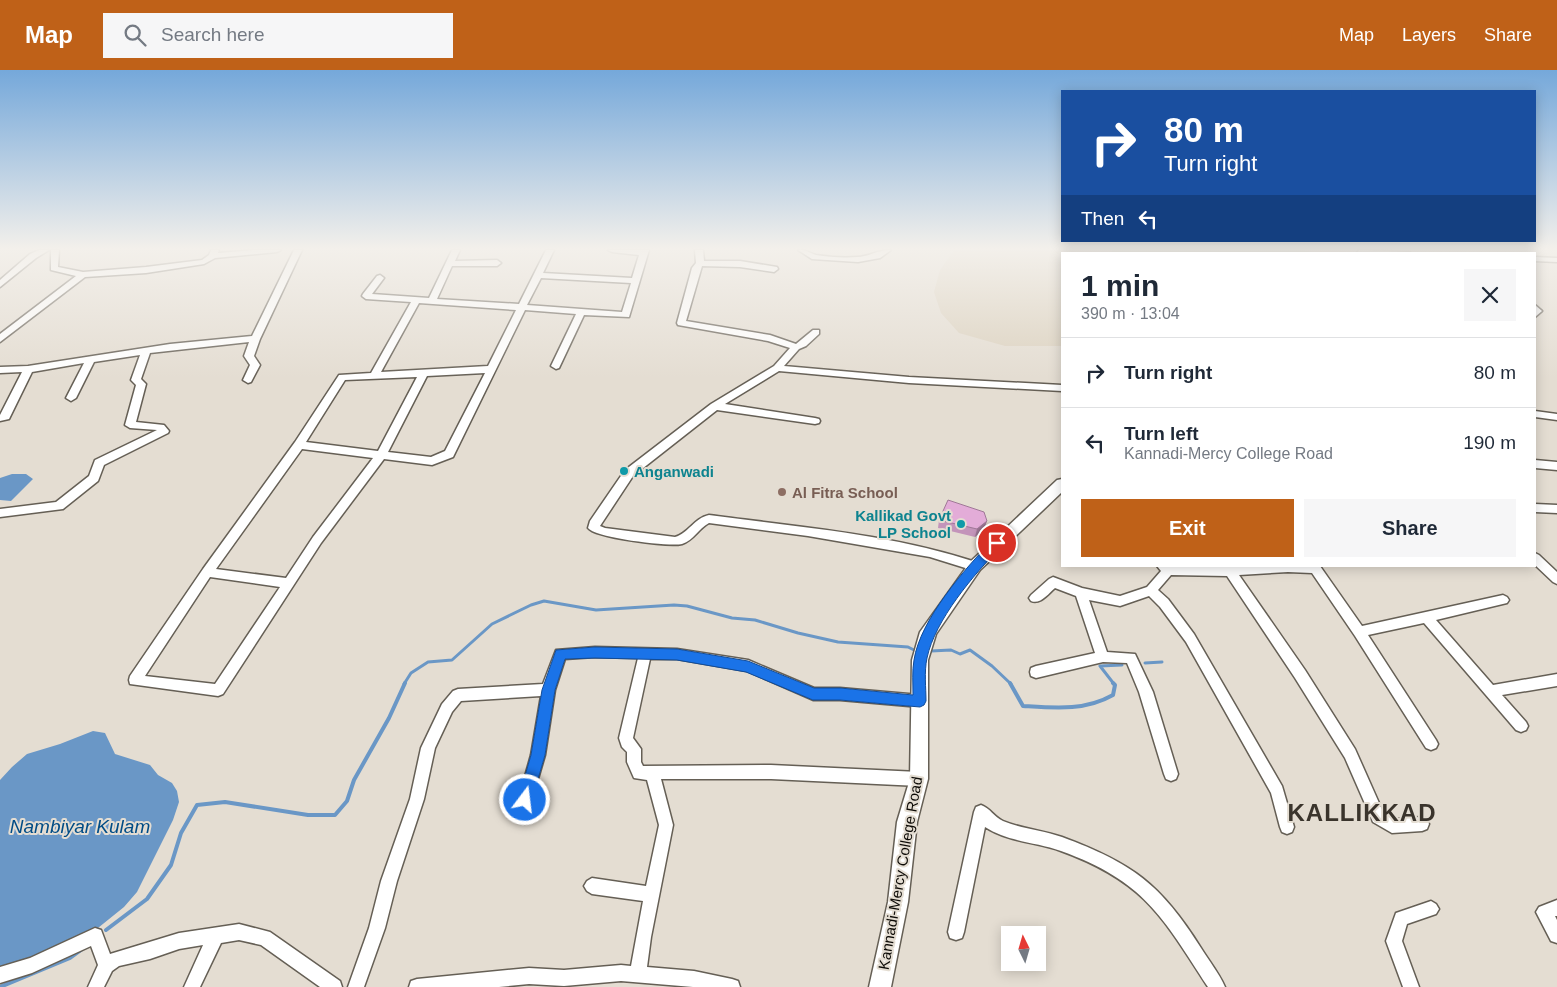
<!DOCTYPE html>
<html lang="en">
<head>
<meta charset="utf-8">
<style>
	:root { --surface:#fff; --page:#f6f6f7; --text:#1f2937; --muted:#747a83; --line:#e0e1e3; --accent:#bf6118 }
	body { margin:0; font-family:Arial,sans-serif; background:var(--page); color:var(--text); height:100vh; display:flex; flex-direction:column; font-size:19px; white-space:nowrap }
	* { box-sizing:border-box; margin:0 }
	p { font-size:16px; color:var(--muted) }
	.icon { flex:none; width:28px; height:28px; fill:none; stroke:currentColor; stroke-width:2; stroke-linecap:round; stroke-linejoin:round }
	.map { position:relative; flex:1; overflow:hidden }
	.side { position:absolute; left:1061px; top:182px; width:475px; height:315px; display:flex; flex-direction:column; background:var(--surface); border-radius:0px; box-shadow:0 2px 12px #0003 }
	.side>* { flex:none }
	.hud { position:absolute; left:1061px; top:20px; width:475px; height:152px; border-radius:0px; box-shadow:0 2px 12px #0003; background:#1a4fa0; color:#fff; overflow:hidden }
	.needle { width:32px; rotate:355deg }
	.controls { position:absolute; left:1001px; top:856px; display:grid; gap:10px }
	.controls a { display:grid; place-items:center; width:45px; height:45px; border-radius:0px; background:var(--surface); box-shadow:0 2px 12px #0003; font-size:25px }
	.pin { position:absolute; display:grid; place-items:center; width:42px; height:42px; color:#fff; margin:-21px; border:2px solid #fff; border-radius:50%; box-shadow:0 1px 5px #0007 }
	.me { position:absolute; width:55px; margin:-28px; rotate:15deg; stroke-linejoin:round; filter:drop-shadow(0 0 4px #0008) }
	.turn { display:flex; align-items:center; gap:18px; height:105px; padding:0 20px; font-size:22px }
	.turn .icon { width:65px; height:65px; stroke-width:2.5 }
	.turn b { display:block; font-size:35px; line-height:42px }
	.then { display:flex; align-items:center; height:48px; padding:0 20px; background:#0003; gap:10px; font-size:19px }
	.round { display:grid; place-items:center; flex:none; width:52px; height:52px; border-radius:0px; background:var(--page) }
	.summary { display:flex; align-items:center; justify-content:space-between; height:85px; padding:0 20px }
	h1 { font-size:30px; font-weight:700; line-height:38px }
	.action { display:flex; gap:10px; margin-top:auto; padding:10px 20px }
	.action a { flex:1; height:58px; border-radius:0px; background:var(--accent); color:#fff; font-size:20px; font-weight:700; line-height:58px; text-align:center }
	.action a+a { background:var(--page); color:var(--text) }
	ul { padding:0; list-style:none }
	li { display:flex; align-items:center; gap:15px; height:70px; padding:0 20px; border-top:1px solid var(--line) }
	li div { flex:1 }
	li b { display:block; font-size:19px }
	li em { font-style:normal }
	header { display:flex; align-items:center; gap:30px; box-sizing:border-box; height:70px; padding:0 25px; background:var(--accent); color:#fff }
	header strong { font-size:24px }
	nav { display:flex; gap:28px; margin-inline-start:auto; font-size:18px }
	.search { width:350px; height:45px; background:var(--page); display:flex; align-items:center; gap:12px; box-sizing:border-box; padding:0 18px; border-radius:0px; color:var(--muted); font-size:19px }
	.map>svg:first-child { display:block }
</style>
</head>
<body>
<header>
<strong>Map</strong>
<div class="search"><svg class="icon" aria-label="search" viewBox="0 0 24 24"><circle cx="10" cy="10" r="6"/><path d="M15 15l6 6"/></svg>Search here</div>
<nav><a>Map</a><a>Layers</a><a>Share</a></nav>
</header>
<div class="map">
<svg width="1557" height="917" viewBox="0 0 1557 917">
	<rect width="100%" height="100%" fill="#e4ddd2"/>
	<!-- built -->
	<path fill="#dcd2c0" d="M 954,180 L 1352,180 L 1348,184 L 1062,184 L 1062,276 L 1005,276 L 959,263 L 941,243 L 934,222 L 940,200 Z"/>
	<!-- green -->
	<path fill="#8cb89e" d="M 1112,180 L 1303,180 L 1320,184 L 1112,184 Z"/>
	<!-- water -->
	<path fill="#6a97c6" d="M 12,404 L 26,404 L 33,409 L 11,431 L 0,430 L 0,408 Z
		M 93,661 L 105,663 L 115,684 L 150,695 L 158,705 L 172,713 L 177,721 L 179,732 L 173,750 L 137,822 L 124,837 L 88,866 L 0,910 L 0,710 L 12,697 L 27,684 L 60,674 Z"/>
	<g fill="none" stroke-linecap="round" stroke-linejoin="round">
		<!-- stream-far1 -->
		<path stroke="#6a97c6" stroke-width="3" d="M 931,581 L 951,580 L 960,584 L 970,580 L 992,596 L 1011,614
			M 1145,593 L 1162,592
			M 404,614 L 411,603 L 428,592 L 452,590 L 492,554 L 531,535 L 544,531 L 596,540 L 674,535 L 687,536 L 732,548 L 755,550 L 798,563 L 838,572 L 908,577 L 914,580
			M 1114,614 L 1100,596 L 1122,595"/>
		<!-- stream -->
		<path stroke="#6a97c6" stroke-width="4" d="M 1010,613 L 1023,636 C 1055,638 1085,641 1113,625 L 1115,615 L 1113,613
			M 106,860 L 147,829 L 171,795 L 181,763 L 197,735 L 225,732 L 308,745 L 335,745 L 347,731 L 354,710 L 389,648 L 405,613
			M 0,917 L 70,888 L 81,880"/>
		<!-- minor casing -->
		<g stroke="#655f55" stroke-width="3">
			<path id="minor" d="M 39,180 L 49,180 L 36,188 L 0,217 L 0,210 L 30,184 Z
				M 51,180 L 59,180 L 58,197 L 83,202 L 146,197 L 202,190 L 209,185 L 211,180 L 219,180 L 218,183 L 254,180 L 281,180 L 277,182 L 215,188 L 204,194 L 146,203 L 85,207 L 0,272 L 0,264 L 76,206 L 51,200 Z
				M 294,180 L 302,180 L 260,269 L 254,286 L 260,295 L 251,312 L 248,313 L 243,310 L 250,295 L 244,286 L 249,272 L 150,283 L 141,309 L 146,314 L 136,352 L 164,355 L 169,361 L 168,363 L 104,395 L 98,411 L 63,439 L 0,447 L 0,439 L 56,432 L 89,406 L 95,390 L 157,360 L 130,358 L 125,355 L 136,315 L 131,310 L 140,285 L 94,292 L 76,328 L 71,331 L 66,328 L 84,293 L 32,302 L 9,349 L 0,351 L 0,345 L 22,302 L 0,303 L 0,297 L 28,296 L 170,274 L 252,266 Z
				M 452,180 L 460,180 L 455,191 L 497,190 L 501,193 L 497,196 L 452,196 L 437,229 L 519,234 L 546,180 L 554,180 L 543,203 L 632,208 L 639,185 L 612,182 L 608,180 L 649,180 L 629,247 L 584,245 L 559,298 L 556,299 L 551,296 L 576,244 L 525,240 L 453,387 L 432,395 L 384,389 L 321,473 L 223,624 L 218,626 L 130,614 L 129,610 L 130,606 L 203,499 L 295,372 L 339,305 L 371,303 L 411,232 L 366,229 L 362,226 L 363,224 L 377,206 L 380,205 L 384,208 L 372,224 L 429,228 ZM 541,208 L 631,213 L 622,242 L 527,235 ZM 419,233 L 516,240 L 488,296 L 381,302 ZM 485,303 L 445,381 L 431,387 L 388,382 L 427,306 ZM 417,307 L 378,381 L 306,372 L 345,310 ZM 302,379 L 373,388 L 313,467 L 286,508 L 216,499 ZM 210,507 L 280,517 L 215,614 L 145,606 Z
				M 695,180 L 703,180 L 704,191 L 740,191 L 777,197 L 778,199 L 774,202 L 740,197 L 702,196 L 686,251 L 770,265 L 796,274 L 813,260 L 819,260 L 819,264 L 806,276 L 799,279 L 784,296 L 909,307 L 1062,315 L 1062,321 L 909,313 L 779,301 L 725,334 L 815,348 L 819,349 L 820,351 L 819,353 L 815,354 L 717,340 L 633,406 L 600,456 L 605,458 L 675,467 C 689,463 694,448 709,445 C 799,457 893,464 979,493 L 981,496 L 979,499 L 975,501 L 930,487 L 808,466 L 709,453 C 698,459 694,470 682,474 C 670,477 595,468 588,458 L 590,451 L 625,400 L 711,334 L 774,296 L 790,278 L 768,271 L 678,255 L 677,253 L 692,198 L 696,193 Z
				M 798,180 C 806,179 809,183 816,185 C 829,187 844,188 857,187 C 869,187 879,179 891,180 L 880,188 L 858,192 L 812,189 Z
				M 1360,180 L 1409,182 L 1413,184 L 1363,183 L 1360,183 Z
				M 1535,187 L 1557,188 L 1557,192 L 1535,191 Z
				M 1535,235 L 1542,241 L 1535,247 Z
				M 1535,341 L 1557,344 L 1557,350 L 1535,347 Z
				M 1535,390 L 1557,392 L 1557,400 L 1535,398 Z
				M 1535,434 L 1557,435 L 1557,443 L 1535,442 Z
				M 1535,483 L 1539,485 L 1557,502 L 1557,514 L 1553,512 L 1535,495 Z
				M 1157,496 L 1320,496 L 1362,556 L 1503,525 L 1507,527 L 1509,530 L 1507,533 L 1436,550 L 1493,615 L 1557,604 L 1557,616 L 1502,625 L 1526,652 L 1528,656 L 1526,660 L 1521,662 L 1516,660 L 1424,553 L 1368,565 L 1436,670 L 1438,674 L 1436,678 L 1431,680 L 1426,678 L 1355,566 L 1312,503 L 1288,502 L 1239,505 L 1305,600 L 1355,679 L 1383,742 L 1394,749 L 1422,747 L 1427,749 L 1429,754 L 1427,759 L 1422,761 L 1392,763 L 1373,752 L 1345,688 L 1295,608 L 1227,506 L 1171,505 L 1158,520 L 1168,529 L 1194,564 L 1282,716 L 1294,757 L 1292,762 L 1287,764 L 1282,762 L 1280,757 L 1271,723 L 1186,572 L 1160,537 L 1149,526 L 1120,536 L 1089,530 L 1107,582 L 1135,584 L 1153,622 L 1178,704 L 1176,709 L 1171,711 L 1166,709 L 1164,704 L 1139,622 L 1127,593 L 1103,592 L 1036,608 L 1031,606 L 1030,602 L 1031,598 L 1036,596 L 1095,583 L 1076,526 L 1055,518 C 1048,524 1040,535 1031,531 L 1029,528 L 1031,525 L 1049,509 L 1053,507 L 1082,518 L 1120,526 L 1147,517 L 1161,501 Z
				M 595,577 L 677,579 L 748,590 L 814,618 L 840,618 L 920,625 L 925,627 L 927,631 L 925,635 L 920,637 L 840,630 L 813,630 L 747,601 L 677,589 L 650,589 L 633,668 L 641,679 L 641,692 L 643,696 L 771,695 L 919,702 L 924,704 L 926,709 L 924,714 L 919,716 L 771,709 L 661,709 L 673,755 L 651,867 L 647,897 L 694,901 L 732,909 L 738,911 L 740,917 L 693,917 L 621,911 L 564,916 L 529,914 L 499,917 L 409,917 L 411,911 L 417,909 L 529,898 L 564,900 L 621,895 L 631,896 L 643,831 L 592,824 L 587,821 L 584,816 L 587,811 L 592,808 L 646,816 L 659,755 L 647,710 L 634,708 L 627,692 L 627,682 L 622,677 L 619,668 L 638,588 L 595,587 L 565,589 L 555,620 L 545,685 L 526,750 L 521,752 L 516,750 L 514,745 L 531,685 L 541,626 L 461,631 L 452,642 L 435,678 L 424,729 L 397,811 L 385,858 L 364,917 L 348,917 L 369,858 L 381,811 L 410,729 L 421,678 L 442,634 L 453,621 L 458,619 L 543,614 L 556,580 Z
				M 981,735 C 990,738 994,747 1003,751 C 1022,759 1042,760 1062,767 C 1132,793 1161,814 1201,878 C 1209,891 1219,903 1225,917 L 1208,917 C 1162,846 1144,811 1061,781 C 1036,772 1008,772 985,757 L 964,862 L 962,868 L 956,870 L 950,868 L 948,862 L 974,742 L 976,737 Z
				M 1557,830 L 1557,846 L 1555,846 L 1557,850 L 1557,873 L 1551,871 L 1536,842 L 1539,837 Z
				M 1431,831 L 1436,834 L 1439,839 L 1436,844 L 1407,854 L 1402,871 L 1419,917 L 1403,917 L 1386,871 L 1396,843 Z
				M 239,854 L 270,862 L 340,911 L 342,917 L 320,917 L 261,875 L 239,870 L 221,873 L 200,917 L 184,917 L 203,875 L 179,879 L 150,889 L 119,896 L 112,901 L 104,917 L 88,917 L 98,895 L 91,876 L 32,903 L 0,913 L 0,897 L 30,888 L 95,858 L 101,860 L 110,884 L 179,863 Z"/>
		</g>
		<!-- secondary casing -->
		<g stroke="#655f55" stroke-width="3">
			<path id="secondary" d="M 1359,180 L 1370,180 L 1367,184 L 1356,184 Z
				M 1062,409 L 1062,422 L 980,500 L 936,564 L 928,590 L 928,709 L 917,752 L 908,832 L 891,917 L 869,917 L 888,832 L 897,752 L 910,709 L 912,590 L 920,562 L 970,492 L 1057,410 Z"/>
		</g>
		<!-- minor -->
		<use href="#minor" fill="#fff" fill-rule="evenodd"/>
		<!-- secondary -->
		<use href="#secondary" fill="#fff" fill-rule="evenodd"/>
	</g>
	<!-- wall -->
	<path fill="#c394ba" d="M 939,450 L 987,451 L 984,459 L 975,467 L 938,458 Z"/>
	<!-- shaded-wall -->
	<path fill="#9f7897" d="M 987,451 L 984,459 L 975,467 L 977,459 Z"/>
	<!-- building -->
	<path fill="#e3acd8" stroke="#9f7897" d="M 948,430 L 984,442 L 987,451 L 977,459 L 939,450 Z"/>
	<!-- sky -->
	<linearGradient id="sky" x2="0" y2="1"><stop stop-color="#75a8da"/><stop offset="0.58" stop-color="#f3f0eb"/><stop offset="1" stop-color="#f3f0eb" stop-opacity="0"/></linearGradient>
	<rect width="1557" height="308" fill="url(#sky)"/>
	<!-- route -->
	<path fill="#1a73e8" stroke="#114b97" d="M 997,469 L 1001,470 L 1003,473 L 1001,477 C 974,504 935,550 927,588 C 924,602 926,618 926,631 L 924,635 L 920,637 L 840,630 L 813,630 L 746,602 L 677,590 L 595,588 L 565,589 L 555,620 L 545,685 L 532,730 L 530,734 L 525,736 L 520,734 L 518,730 L 531,685 L 542,620 L 556,580 L 595,577 L 677,579 L 748,591 L 814,618 L 840,618 L 913,625 C 913,613 912,601 914,590 C 920,550 965,498 993,470 Z"/>
	<!-- markers -->
	<g fill="#0f9aa8" stroke="#e4ddd2" stroke-width="2">
		<circle cx="624" cy="401" r="5"/>
		<circle cx="961" cy="454" r="5"/>
	</g>
	<circle fill="#8d6e63" stroke="#e4ddd2" stroke-width="2" cx="782" cy="422" r="5"/>
	<g text-anchor="middle" dominant-baseline="central" stroke-width="4" stroke-linejoin="round" paint-order="stroke">
		<!-- culture labels -->
		<g font-size="15" font-weight="bold" fill="#0d838f" stroke="#e4ddd2" text-anchor="start">
			<text x="634" y="401">Anganwadi</text>
			<text x="951" y="445" text-anchor="end">Kallikad Govt<tspan x="951" dy="17">LP School</tspan></text>
		</g>
		<!-- education labels -->
		<g font-size="15" font-weight="bold" fill="#785e54" stroke="#e4ddd2" text-anchor="start">
			<text x="792" y="422">Al Fitra School</text>
		</g>
		<!-- street labels -->
		<g font-size="15" fill="#0d0b07" stroke="#e4ddd2">
			<text transform="translate(900 803) rotate(-80)">Kannadi-Mercy College Road</text>
		</g>
		<!-- near-water labels -->
		<g font-size="19" font-style="italic" fill="#004c86" stroke="#e4ddd2">
			<text x="80" y="756">Nambiyar Kulam</text>
		</g>
		<!-- near-district labels -->
		<g font-size="24" font-weight="bold" letter-spacing="1" fill="#3a342c" stroke="#e4ddd2">
			<text x="1362" y="742">KALLIKKAD</text>
		</g>
	</g>
</svg>
<div class="controls">
<a><svg class="needle" viewBox="-14 -14 28 28"><path d="M0-13l5 13h-10z" fill="#e53935"/><path d="M0 13l5-13h-10z" fill="#747a83"/></svg></a>
</div>
<div class="pin" style="left:997px;top:473px;background:#d93025"><svg class="icon" aria-label="arrive" viewBox="0 0 24 24"><path d="M6 21V4h12l-3 4 3 4H6"/></svg></div>
<svg class="me" style="left:525px;top:730px" viewBox="-20 -20 40 40"><circle r="17" fill="#1a73e8" stroke="#fff" stroke-width="3"/><path d="M0-11L8 9 0 5-8 9z" fill="#fff"/></svg>
<div class="hud">
<div class="turn"><svg class="icon" aria-label="right" viewBox="0 0 24 24"><path d="M7 20v-9h11M14 6l5 5-5 5"/></svg><div><b>80 m</b>Turn right</div></div>
<div class="then">Then<svg class="icon" aria-label="left" viewBox="0 0 24 24"><path d="M17 20v-9H6M10 6l-5 5 5 5"/></svg></div>
</div>
<section class="side">
<div class="summary"><div><h1>1 min</h1><p>390 m · 13:04</p></div><a class="round"><svg class="icon" aria-label="close" viewBox="0 0 24 24"><path d="M6 6l12 12M18 6L6 18"/></svg></a></div>
<ul>
<li><svg class="icon" aria-label="right" viewBox="0 0 24 24"><path d="M7 20v-9h11M14 6l5 5-5 5"/></svg><div><b>Turn right</b></div><em>80 m</em></li>
<li><svg class="icon" aria-label="left" viewBox="0 0 24 24"><path d="M17 20v-9H6M10 6l-5 5 5 5"/></svg><div><b>Turn left</b><p>Kannadi-Mercy College Road</p></div><em>190 m</em></li>
</ul>
<div class="action"><a>Exit</a><a>Share</a></div>
</section>
</div>
</body>
</html>
